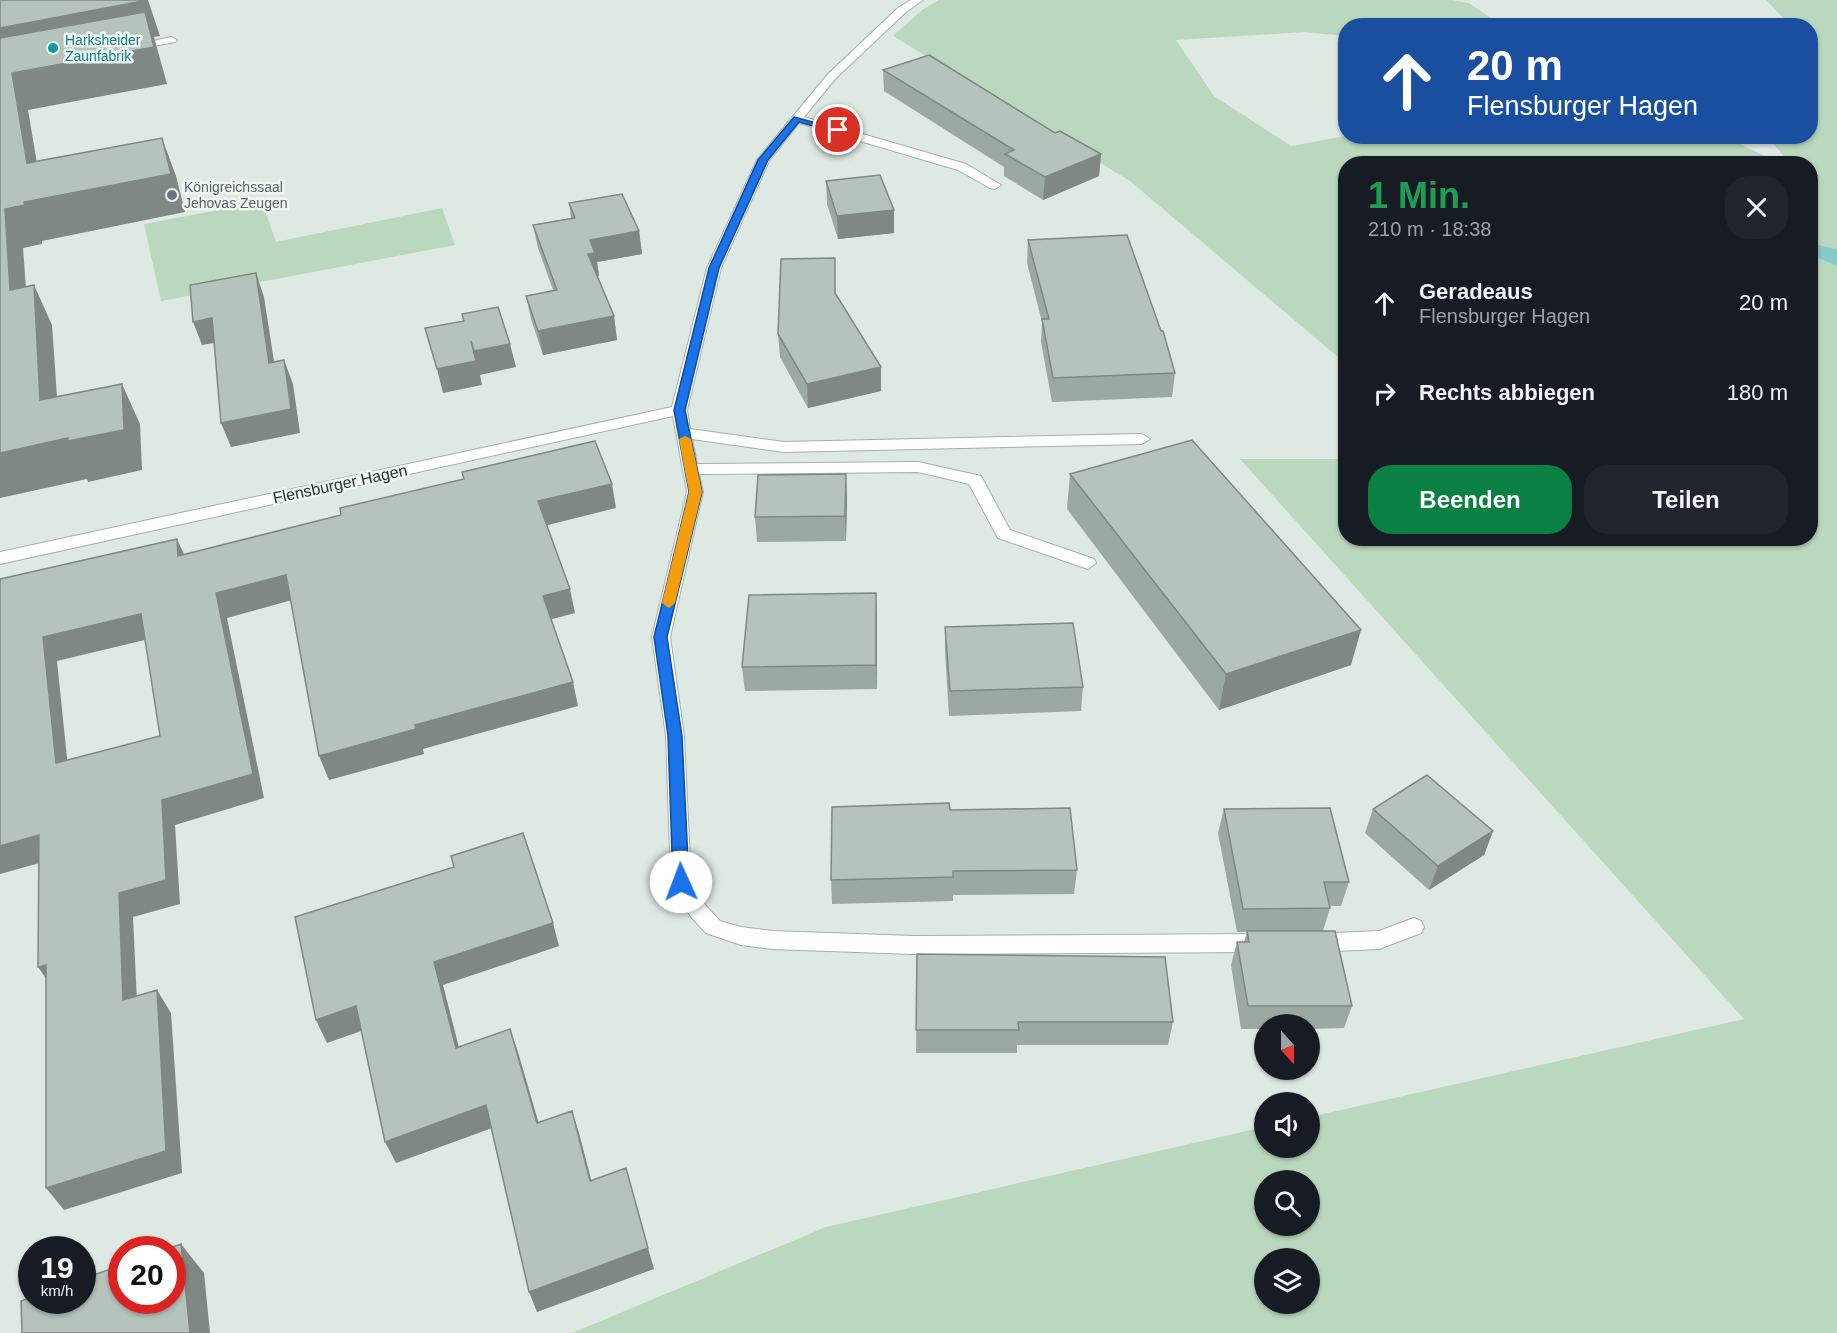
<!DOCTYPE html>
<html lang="de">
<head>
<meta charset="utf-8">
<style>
	:root { --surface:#171b24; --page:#20242c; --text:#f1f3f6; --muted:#9ea1a6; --accent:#0b8043 }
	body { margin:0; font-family:Helvetica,sans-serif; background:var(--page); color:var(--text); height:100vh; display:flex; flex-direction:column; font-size:22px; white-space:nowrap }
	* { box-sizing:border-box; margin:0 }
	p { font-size:20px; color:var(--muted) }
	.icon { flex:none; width:33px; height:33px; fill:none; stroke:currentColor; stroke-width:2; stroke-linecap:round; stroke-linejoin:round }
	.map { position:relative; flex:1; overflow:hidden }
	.details { position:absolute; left:1338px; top:156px; width:480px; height:390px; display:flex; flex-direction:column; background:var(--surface); border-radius:24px; box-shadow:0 2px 4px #0004 }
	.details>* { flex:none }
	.guide { position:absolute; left:1338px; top:18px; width:480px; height:126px; border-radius:24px; box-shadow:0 2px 4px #0004; background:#1a4fa0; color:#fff; overflow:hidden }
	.needle { width:39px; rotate:159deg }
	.fabs { position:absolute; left:1254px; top:1014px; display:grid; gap:12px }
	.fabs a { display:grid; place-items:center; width:66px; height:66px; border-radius:50%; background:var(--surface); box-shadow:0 2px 4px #0004; font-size:30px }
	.speed { position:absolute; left:18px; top:1236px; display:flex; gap:12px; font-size:30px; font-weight:700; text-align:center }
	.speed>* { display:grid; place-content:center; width:78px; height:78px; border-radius:50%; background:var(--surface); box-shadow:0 2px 4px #0004; line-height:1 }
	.speed small { font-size:15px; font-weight:400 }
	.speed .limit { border:9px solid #d22; background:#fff; color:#111 }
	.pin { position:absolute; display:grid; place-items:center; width:51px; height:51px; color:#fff; margin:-26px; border:3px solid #fff; border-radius:50%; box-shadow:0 2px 6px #0007 }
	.me { position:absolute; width:66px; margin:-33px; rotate:358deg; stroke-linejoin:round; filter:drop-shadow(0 0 4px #0008) }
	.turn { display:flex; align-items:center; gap:21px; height:126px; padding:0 30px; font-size:27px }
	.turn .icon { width:78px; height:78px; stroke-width:2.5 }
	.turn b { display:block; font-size:42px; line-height:51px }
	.round { display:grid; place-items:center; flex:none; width:63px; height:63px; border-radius:24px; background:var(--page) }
	.summary { display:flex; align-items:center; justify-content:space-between; height:102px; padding:0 30px }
	h1 { font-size:36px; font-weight:700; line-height:45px; color:#1e9e55 }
	.cta { display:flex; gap:12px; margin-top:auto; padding:12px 30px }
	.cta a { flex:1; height:69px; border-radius:24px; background:var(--accent); color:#fff; font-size:24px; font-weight:700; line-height:69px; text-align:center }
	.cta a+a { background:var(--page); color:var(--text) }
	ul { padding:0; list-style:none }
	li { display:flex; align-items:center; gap:18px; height:90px; padding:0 30px }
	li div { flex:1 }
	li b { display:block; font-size:22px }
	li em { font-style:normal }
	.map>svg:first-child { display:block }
</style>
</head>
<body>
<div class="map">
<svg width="1837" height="1333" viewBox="0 0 1837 1333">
	<rect width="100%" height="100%" fill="#dfe9e3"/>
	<!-- green -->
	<path fill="#b9d8be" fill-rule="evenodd" d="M 939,0 L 1452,0 L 1469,3 L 1501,25 L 1346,26 L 1345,36 L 1305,32 L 1176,40 L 1214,96 L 1291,146 L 1345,136 L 1723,136 L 1780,163 L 1346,164 L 1345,363 L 1130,181 L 893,36 L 922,10 Z
		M 1766,0 L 1837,0 L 1837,249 L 1811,243 L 1810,164 L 1790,163 L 1770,140 L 1774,137 L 1810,136 L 1810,26 L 1790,25 Z
		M 262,202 L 276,242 L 442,208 L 455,245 L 161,301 L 144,224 Z
		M 1811,255 L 1837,266 L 1837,1333 L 572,1333 L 826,1227 L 1264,1127 L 1264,1148 L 1310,1148 L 1310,1117 L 1744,1019 L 1240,459 L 1345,459 L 1346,538 L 1810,538 ZM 1264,1180 L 1310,1180 L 1310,1226 L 1264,1226 ZM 1264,1258 L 1310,1258 L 1310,1304 L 1264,1304 Z"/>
	<!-- water -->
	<path fill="#8bc8ca" d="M 1811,243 L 1837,249 L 1837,266 L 1811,255 Z"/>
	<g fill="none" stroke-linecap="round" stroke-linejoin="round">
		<!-- minor casing -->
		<g stroke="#a3b0a9" stroke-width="2">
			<path id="minor" d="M 911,0 L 923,0 L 906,12 L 836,78 L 804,117 L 966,164 L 1001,185 L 995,189 L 990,188 L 958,170 L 799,123 L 769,161 L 721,268 L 687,410 L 690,429 L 784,442 L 1142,434 L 1150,439 L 1142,444 L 784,452 L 692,439 L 697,464 L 918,462 L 981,476 L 1010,530 L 1094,559 L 1096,563 L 1088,569 L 998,538 L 969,484 L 918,472 L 699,474 L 703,492 L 670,637 L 684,736 L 691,881 L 705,905 L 720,921 L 741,927 L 772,931 L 913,936 L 1258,934 L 1265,937 L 1269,943 L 1265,949 L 1258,952 L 913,954 L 772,949 L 741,945 L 706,933 L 691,917 L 671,882 L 666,736 L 652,637 L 687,492 L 673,416 L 0,564 L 0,552 L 672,407 L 707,268 L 757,160 L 828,74 L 898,8 Z
				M 171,37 L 177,40 L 175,42 L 132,50 L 126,47 Z
				M 1414,918 L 1421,921 L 1424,927 L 1421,933 L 1379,949 L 1313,952 L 1306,949 L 1302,943 L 1306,937 L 1313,934 L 1379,931 Z"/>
		</g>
		<!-- minor -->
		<use href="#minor" fill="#fff" fill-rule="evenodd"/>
	</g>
	<!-- wall -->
	<path fill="#9ca8a2" d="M 883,70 L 1055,133 L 1101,154 L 1099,176 L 1043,200 L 1004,176 L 1004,167 L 884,91 Z
		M 826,181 L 894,233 L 838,239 L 827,204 Z
		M 569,203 L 639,231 L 642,254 L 597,262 L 599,276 L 597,276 L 614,316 L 617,340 L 543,355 L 531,319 L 526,296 L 553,290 L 538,248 L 533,225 L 571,218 Z
		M 1028,240 L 1161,331 L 1175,373 L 1172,397 L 1052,402 L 1041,342 L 1042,322 L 1027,263 Z
		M 836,295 L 881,391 L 808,408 L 780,357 L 778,334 Z
		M 1070,474 L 1351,665 L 1219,710 L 1067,509 Z
		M 847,498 L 846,541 L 757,542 L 755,517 Z
		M 877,617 L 877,689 L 745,691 L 742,667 Z
		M 945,627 L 1083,687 L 1081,711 L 949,716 L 945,651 Z
		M 1224,809 L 1349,882 L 1341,906 L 1329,906 L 1330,908 L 1323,931 L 1352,1006 L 1344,1028 L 1310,1029 L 1310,1024 L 1264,1024 L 1264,1029 L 1241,1029 L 1231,965 L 1237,942 L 1244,942 L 1247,932 L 1237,932 L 1218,833 Z
		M 1373,809 L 1493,831 L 1484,855 L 1429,890 L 1365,833 Z
		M 950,810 L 1077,870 L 1074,894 L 953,895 L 953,901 L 832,904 L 831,880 Z
		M 917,954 L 1173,1022 L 1168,1045 L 1017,1045 L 1017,1053 L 916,1053 Z"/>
	<!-- shaded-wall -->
	<path fill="#7f8884" d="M 148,0 L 160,36 L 154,37 L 167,84 L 28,110 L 43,199 L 162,138 L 176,176 L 185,212 L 42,241 L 42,244 L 23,248 L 29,329 L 10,290 L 5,209 L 27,163 L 0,67 L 0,13 Z
		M 1101,154 L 1099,176 L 1043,200 L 1045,177 Z
		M 894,210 L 894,233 L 838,239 L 837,216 Z
		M 639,231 L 642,254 L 597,262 L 599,276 L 592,277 L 588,254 L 590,240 Z
		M 256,273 L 264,297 L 278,387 L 269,363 Z
		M 34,285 L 52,325 L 60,440 L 122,384 L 140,424 L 142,470 L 88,482 L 87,479 L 0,498 L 0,453 L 40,400 Z
		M 614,316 L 617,340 L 543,355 L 538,331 Z
		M 212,318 L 220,342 L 202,345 L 193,322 Z
		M 510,344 L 516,367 L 480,375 L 482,385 L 443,393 L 437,369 L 474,351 Z
		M 284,360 L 293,384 L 300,433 L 231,447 L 221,423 Z
		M 881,367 L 881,391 L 808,408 L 807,384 Z
		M 846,474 L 847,498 L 846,541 L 845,516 Z
		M 612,484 L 616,508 L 544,526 L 538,501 Z
		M 177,539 L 188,563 L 178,556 Z
		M 286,575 L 296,599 L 227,618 L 264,798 L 175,825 L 180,904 L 133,917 L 138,1023 L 123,1000 L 119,893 L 162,800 L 216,593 Z
		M 570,589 L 575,613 L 549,620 L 543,596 Z
		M 876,593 L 877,617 L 877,689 L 876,665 Z
		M 141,614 L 153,638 L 57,661 L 70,787 L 56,763 L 43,637 Z
		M 1361,630 L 1351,665 L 1219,710 L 1226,674 Z
		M 573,682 L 578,706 L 423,749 L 424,754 L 329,780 L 319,756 L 415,725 Z
		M 1493,831 L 1484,855 L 1429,890 L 1438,866 Z
		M 39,835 L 54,859 L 0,874 L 0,846 Z
		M 553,923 L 559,946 L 443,985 L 465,1071 L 456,1048 L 434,962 Z
		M 46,965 L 54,990 L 38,967 Z
		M 157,990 L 171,1013 L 182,1173 L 64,1210 L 46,1188 Z
		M 356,1006 L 367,1029 L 327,1043 L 316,1020 Z
		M 510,1029 L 518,1052 L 545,1145 L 537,1123 Z
		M 486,1105 L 495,1127 L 396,1163 L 385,1142 Z
		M 572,1111 L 579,1133 L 597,1202 L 590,1181 Z
		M 181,1244 L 204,1273 L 210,1333 L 190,1333 Z
		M 648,1248 L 654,1269 L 537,1312 L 529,1292 Z"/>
	<!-- building -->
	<path fill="#b5c3bc" stroke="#7f8884" stroke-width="1.5" fill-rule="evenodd" d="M 0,0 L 148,0 L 0,28 Z
		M 145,12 L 154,47 L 12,73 L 27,163 L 162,138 L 171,174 L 24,202 L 25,205 L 5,209 L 10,290 L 34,285 L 40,400 L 122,384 L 124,430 L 68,441 L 68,438 L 0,453 L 0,38 Z
		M 929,55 L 1055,133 L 1060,131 L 1101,154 L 1045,177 L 1005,154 L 1014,150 L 883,70 Z
		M 880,175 L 894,210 L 837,216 L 826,181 Z
		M 622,194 L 639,231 L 590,240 L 595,253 L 588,254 L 614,316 L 538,331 L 526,296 L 557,290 L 533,225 L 575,218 L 569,203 Z
		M 1127,235 L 1161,331 L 1163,331 L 1175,373 L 1053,378 L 1042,319 L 1049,319 L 1028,240 Z
		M 835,258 L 835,293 L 881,367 L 807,384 L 778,334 L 781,259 Z
		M 256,273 L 269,363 L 284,360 L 291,409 L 221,423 L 212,318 L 193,322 L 190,285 Z
		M 498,307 L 510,344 L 474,351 L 471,341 L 476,361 L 437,369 L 425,328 L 464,321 L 462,314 Z
		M 1192,440 L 1361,630 L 1226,674 L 1070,474 Z
		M 595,441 L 612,484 L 538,501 L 570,589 L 543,596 L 573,682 L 415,725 L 416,729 L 319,756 L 286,575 L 216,593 L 253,774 L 162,800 L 166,880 L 119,893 L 123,1000 L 157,990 L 166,1151 L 46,1188 L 46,965 L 38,967 L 39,835 L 0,846 L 0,579 L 177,539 L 178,556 L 341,515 L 340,508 L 464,479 L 462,472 ZM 141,614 L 160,736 L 56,763 L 43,637 Z
		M 846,474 L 845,516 L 755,517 L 758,475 Z
		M 876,593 L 876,665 L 742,667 L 749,595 Z
		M 1073,623 L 1083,687 L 950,691 L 945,627 Z
		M 1427,775 L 1493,831 L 1438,866 L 1373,809 Z
		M 949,803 L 950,810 L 1070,808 L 1077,870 L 953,871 L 953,877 L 831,880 L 832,807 Z
		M 1330,808 L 1349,882 L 1324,882 L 1330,908 L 1243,909 L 1224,809 Z
		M 523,833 L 553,923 L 434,962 L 456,1048 L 510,1029 L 537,1123 L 572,1111 L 590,1181 L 626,1168 L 648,1248 L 529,1292 L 486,1105 L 385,1142 L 356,1006 L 316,1020 L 295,917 L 454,867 L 451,856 Z
		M 1247,931 L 1335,931 L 1352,1006 L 1248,1006 L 1237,942 L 1249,942 Z
		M 917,954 L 1165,957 L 1173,1022 L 1018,1022 L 1019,1030 L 916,1030 Z
		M 181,1244 L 190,1333 L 22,1333 L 21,1301 L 32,1297 L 32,1300 L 82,1300 L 82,1279 L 122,1265 L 122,1300 L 172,1300 L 172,1250 L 164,1250 Z"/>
	<!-- route -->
	<path fill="#1a73e8" stroke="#114b97" stroke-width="1.5" d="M 794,117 L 843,130 L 838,133 L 799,122 L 768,160 L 719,268 L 685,410 L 702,492 L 667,637 L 682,736 L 689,882 L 681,888 L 673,882 L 668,736 L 654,637 L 689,492 L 674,410 L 709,268 L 758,160 Z"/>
	<!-- slow -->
	<path fill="#f59e0b" d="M 685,436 L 691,439 L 702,492 L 675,603 L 669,608 L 662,603 L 689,492 L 679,439 Z"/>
	<!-- markers -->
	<circle fill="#0f9aa8" stroke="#eff6f2" stroke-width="2" cx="53" cy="48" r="6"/>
	<circle fill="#6b7280" stroke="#eff6f2" stroke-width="2" cx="172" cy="195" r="6"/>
	<g text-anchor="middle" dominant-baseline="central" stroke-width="5" stroke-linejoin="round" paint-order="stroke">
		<!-- far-culture labels -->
		<g font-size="14" fill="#0d838f" stroke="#eff6f2" text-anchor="start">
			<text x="65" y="40">Harksheider<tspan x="65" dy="16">Zaunfabrik</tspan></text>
		</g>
		<!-- far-worship labels -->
		<g font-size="14" fill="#5b616d" stroke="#eff6f2" text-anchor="start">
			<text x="184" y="187">Königreichssaal<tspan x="184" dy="16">Jehovas Zeugen</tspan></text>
		</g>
		<!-- street labels -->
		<g font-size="16" fill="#22372f" stroke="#eff6f2">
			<text transform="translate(340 484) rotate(-12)">Flensburger Hagen</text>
		</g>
	</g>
</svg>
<div class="fabs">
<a><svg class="needle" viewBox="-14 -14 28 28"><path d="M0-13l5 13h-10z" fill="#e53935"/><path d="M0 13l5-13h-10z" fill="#9ea1a6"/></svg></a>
<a><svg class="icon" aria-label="sound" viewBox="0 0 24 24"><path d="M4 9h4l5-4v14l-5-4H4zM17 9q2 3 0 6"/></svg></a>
<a><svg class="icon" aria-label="search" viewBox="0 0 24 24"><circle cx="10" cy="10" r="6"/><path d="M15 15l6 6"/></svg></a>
<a><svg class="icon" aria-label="layers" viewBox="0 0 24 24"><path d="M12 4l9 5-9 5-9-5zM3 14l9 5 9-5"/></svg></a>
</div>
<div class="speed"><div>19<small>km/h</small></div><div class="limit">20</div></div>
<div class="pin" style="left:838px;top:130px;background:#d93025"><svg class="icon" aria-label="arrive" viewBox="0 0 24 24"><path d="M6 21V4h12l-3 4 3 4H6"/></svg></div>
<svg class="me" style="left:681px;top:882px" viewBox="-20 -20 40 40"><circle r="19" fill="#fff"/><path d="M0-13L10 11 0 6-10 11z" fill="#1a73e8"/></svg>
<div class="guide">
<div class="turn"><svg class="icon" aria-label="ahead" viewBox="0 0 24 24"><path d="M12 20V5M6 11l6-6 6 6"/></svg><div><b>20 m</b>Flensburger Hagen</div></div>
</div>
<section class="details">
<div class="summary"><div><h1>1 Min.</h1><p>210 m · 18:38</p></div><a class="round"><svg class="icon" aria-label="close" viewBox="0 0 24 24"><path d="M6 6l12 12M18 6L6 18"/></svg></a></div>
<ul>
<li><svg class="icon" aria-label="ahead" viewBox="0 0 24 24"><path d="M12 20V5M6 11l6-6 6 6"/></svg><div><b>Geradeaus</b><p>Flensburger Hagen</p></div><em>20 m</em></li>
<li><svg class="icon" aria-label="right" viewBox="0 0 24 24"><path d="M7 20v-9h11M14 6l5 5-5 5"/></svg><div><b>Rechts abbiegen</b></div><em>180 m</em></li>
</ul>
<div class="cta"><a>Beenden</a><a>Teilen</a></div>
</section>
</div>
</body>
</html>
